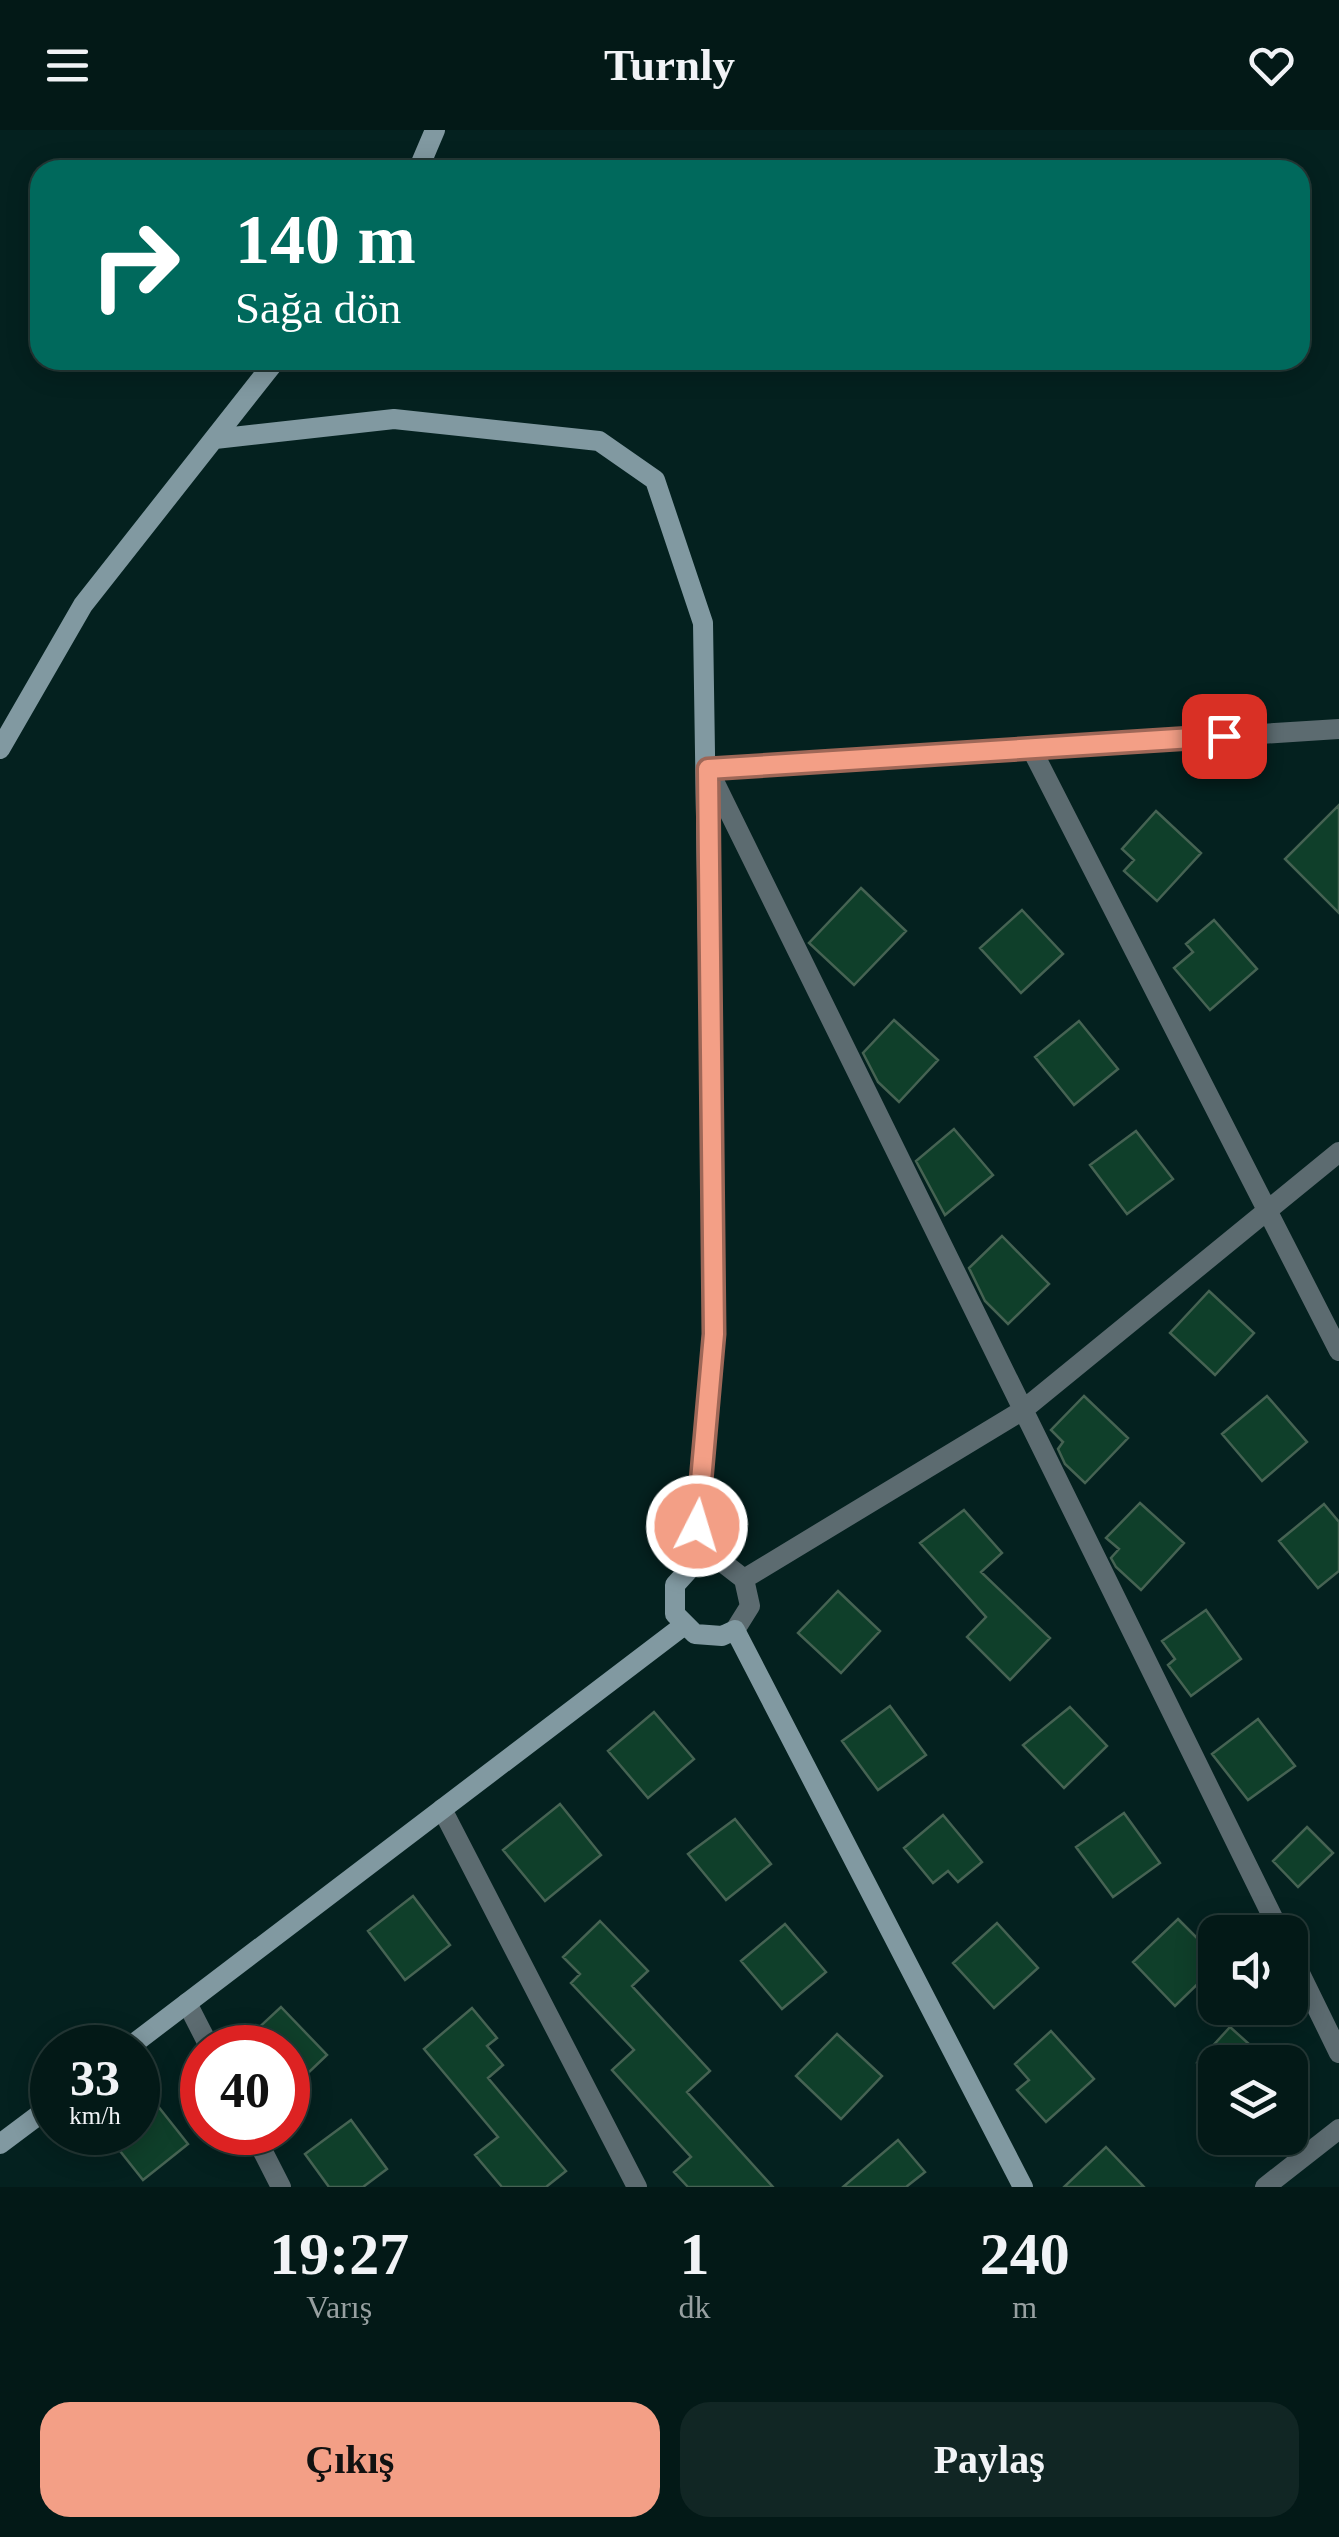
<!DOCTYPE html>
<html lang="tr">
<head>
<meta charset="utf-8">
<style>
	:root { --surface:#031917; --page:#112624; --text:#f1f3f6; --muted:#97a0a1; --line:#243836; --accent:#f39f86 }
	body { margin:0; font-family:"Times New Roman",serif; background:var(--page); color:var(--text); height:100vh; display:flex; flex-direction:column; font-size:38px; white-space:nowrap }
	* { box-sizing:border-box; margin:0 }
	p { font-size:32px; color:var(--muted) }
	.icon { flex:none; width:55px; height:55px; fill:none; stroke:currentColor; stroke-width:2; stroke-linecap:round; stroke-linejoin:round }
	.map { position:relative; height:2057px; overflow:hidden }
	.details { display:flex; flex-direction:column; background:var(--surface); flex:1 }
	.details>* { flex:none }
	.top-card { position:absolute; left:30px; top:30px; width:1280px; height:210px; border-radius:30px; box-shadow:0 5px 25px #0003,0 0 0 2px var(--line); background:#00695c; color:#fff; overflow:hidden }
	.buttons { position:absolute; left:1198px; top:1785px; display:grid; gap:20px }
	.buttons a { display:grid; place-items:center; width:110px; height:110px; border-radius:20px; background:var(--surface); box-shadow:0 5px 25px #0003,0 0 0 2px var(--line); font-size:50px }
	.speed { position:absolute; left:30px; top:1895px; display:flex; gap:20px; font-size:50px; font-weight:700; text-align:center }
	.speed>* { display:grid; place-content:center; width:130px; height:130px; border-radius:50%; background:var(--surface); box-shadow:0 5px 25px #0003,0 0 0 2px var(--line); line-height:1 }
	.speed small { font-size:25px; font-weight:400 }
	.speed .limit { border:15px solid #d22; background:#fff; color:#111 }
	.pin { position:absolute; display:grid; place-items:center; width:85px; height:85px; color:#fff; margin:-42px; border-radius:20px; box-shadow:0 5px 15px #0006 }
	.me { position:absolute; width:110px; margin:-55px; rotate:5deg; stroke-linejoin:round; filter:drop-shadow(0 0 8px #0008) }
	.turn { display:flex; align-items:center; gap:35px; height:210px; padding:0 40px; font-size:45px }
	.turn .icon { width:130px; height:130px; stroke-width:2.5 }
	.turn b { display:block; font-size:70px; line-height:85px }
	.eta { display:flex; justify-content:space-evenly; align-items:center; height:170px; text-align:center }
	.eta b { font-size:60px; font-weight:700; line-height:70px }
	.primary-button { display:flex; gap:20px; margin-top:auto; padding:20px 40px }
	.primary-button a { flex:1; height:115px; border-radius:30px; background:var(--accent); color:#111; font-size:40px; font-weight:700; line-height:115px; text-align:center }
	.primary-button a+a { background:var(--page); color:var(--text) }
	header { display:flex; justify-content:space-between; align-items:center; height:130px; padding:0 40px; background:var(--surface); font-size:45px; font-weight:700 }
	.map>svg:first-child { display:block }
</style>
</head>
<body>
<header><svg class="icon" aria-label="menu" viewBox="0 0 24 24"><path d="M4 6h16M4 12h16M4 18h16"/></svg>Turnly<svg class="icon" aria-label="heart" viewBox="0 0 24 24"><path d="M12 20l-8-8c-3-5 5-10 8-4 3-6 11-1 8 4z"/></svg></header>
<div class="map">
<svg width="1339" height="2057" viewBox="0 0 1339 2057">
	<rect width="100%" height="100%" fill="#04211f"/>
	<!-- building -->
	<path fill="#0f3f2a" stroke="#466353" stroke-width="2.5" d="M 1339,675 L 1339,783 L 1285,729 Z
		M 1156,681 L 1201,723 L 1157,771 L 1124,741 L 1134,730 L 1122,719 Z
		M 861,758 L 906,801 L 854,855 L 809,813 Z
		M 1022,780 L 1063,824 L 1021,863 L 980,818 Z
		M 1214,790 L 1257,839 L 1210,880 L 1174,838 L 1193,822 L 1186,814 Z
		M 894,890 L 938,930 L 899,972 L 878,952 L 863,923 Z
		M 1079,891 L 1118,939 L 1074,975 L 1035,927 Z
		M 954,999 L 993,1045 L 945,1085 L 916,1031 Z
		M 1136,1001 L 1173,1049 L 1127,1084 L 1090,1035 Z
		M 1002,1106 L 1049,1154 L 1008,1194 L 985,1171 L 969,1138 Z
		M 1209,1161 L 1254,1203 L 1215,1245 L 1170,1203 Z
		M 1084,1266 L 1128,1308 L 1085,1353 L 1065,1334 L 1058,1319 L 1063,1312 L 1051,1300 Z
		M 1267,1266 L 1307,1312 L 1262,1351 L 1222,1304 Z
		M 1140,1373 L 1184,1413 L 1141,1460 L 1116,1437 L 1111,1428 L 1119,1419 L 1106,1408 Z
		M 1324,1374 L 1339,1392 L 1339,1441 L 1318,1458 L 1279,1411 Z
		M 964,1380 L 1002,1423 L 981,1442 L 1050,1508 L 1010,1550 L 967,1507 L 986,1487 L 920,1413 Z
		M 838,1461 L 880,1501 L 841,1543 L 798,1503 Z
		M 1206,1480 L 1241,1529 L 1191,1566 L 1168,1535 L 1175,1529 L 1162,1511 Z
		M 890,1576 L 926,1625 L 878,1660 L 842,1611 Z
		M 1070,1577 L 1107,1616 L 1064,1658 L 1023,1615 Z
		M 654,1582 L 694,1629 L 648,1668 L 608,1621 Z
		M 1258,1589 L 1295,1636 L 1248,1670 L 1212,1624 Z
		M 560,1674 L 601,1725 L 545,1771 L 503,1720 Z
		M 1124,1683 L 1160,1733 L 1113,1767 L 1076,1717 Z
		M 943,1685 L 982,1732 L 958,1752 L 948,1741 L 933,1753 L 904,1718 Z
		M 735,1689 L 771,1734 L 726,1770 L 688,1724 Z
		M 1307,1697 L 1333,1723 L 1298,1757 L 1273,1731 Z
		M 413,1766 L 450,1815 L 405,1850 L 368,1801 Z
		M 1178,1789 L 1208,1819 L 1198,1828 L 1211,1841 L 1175,1876 L 1133,1832 Z
		M 600,1791 L 648,1841 L 632,1856 L 710,1941 L 687,1962 L 773,2057 L 688,2057 L 674,2042 L 691,2027 L 612,1940 L 634,1920 L 571,1853 L 580,1844 L 563,1827 Z
		M 997,1793 L 1038,1838 L 994,1878 L 953,1833 Z
		M 785,1794 L 826,1842 L 782,1879 L 741,1831 Z
		M 281,1877 L 327,1925 L 288,1962 L 288,1918 L 237,1918 Z
		M 472,1878 L 497,1908 L 487,1916 L 503,1935 L 488,1948 L 566,2041 L 546,2057 L 502,2057 L 475,2025 L 498,2007 L 424,1919 Z
		M 1230,1897 L 1269,1932 L 1198,1932 Z
		M 1051,1901 L 1094,1949 L 1046,1992 L 1017,1960 L 1029,1950 L 1015,1934 Z
		M 837,1904 L 882,1946 L 841,1989 L 796,1946 Z
		M 138,1951 L 188,2014 L 143,2050 L 105,2002 L 138,2002 Z
		M 351,1990 L 387,2039 L 363,2057 L 329,2057 L 305,2024 Z
		M 898,2010 L 925,2042 L 906,2057 L 843,2057 Z
		M 1106,2017 L 1144,2057 L 1064,2057 Z"/>
	<g fill="none" stroke-linecap="round" stroke-linejoin="round">
		<!-- street -->
		<path stroke="#5c6b70" stroke-width="20" d="M 1031,618 L 1339,1221
			M 694,1434 L 722,1432 L 744,1449 L 750,1476 L 735,1500
			M 744,1449 L 1023,1280 L 1339,1022
			M 442,1679 L 637,2057
			M 1280,1802 L 708,639 L 1339,599
			M 1290,1823 L 1339,1923
			M 187,1873 L 210,1918
			M 253,2002 L 281,2057
			M 1265,2057 L 1339,1999"/>
		<!-- secondary -->
		<path stroke="#8199a1" stroke-width="20" d="M 418,40 L 435,0
			M 215,309 L 394,289 L 599,311 L 655,350 L 703,493 L 714,1204 L 694,1434 L 675,1455 L 675,1484 L 695,1504 L 722,1506 L 735,1500 L 1023,2057
			M 0,619 L 83,475 L 276,230
			M 128,1918 L 683,1496
			M 0,2014 L 52,1975"/>
	</g>
	<g fill="none" stroke-linecap="round" stroke-linejoin="round">
		<!-- route casing -->
		<g stroke="#9e6757" stroke-width="25">
			<path id="route" d="M 697,1396 L 714,1204 L 708,639 L 1224,606"/>
		</g>
		<!-- route -->
		<use href="#route" stroke="#f39f86" stroke-width="18"/>
	</g>
</svg>
<div class="buttons">
<a><svg class="icon" aria-label="sound" viewBox="0 0 24 24"><path d="M4 9h4l5-4v14l-5-4H4zM17 9q2 3 0 6"/></svg></a>
<a><svg class="icon" aria-label="layers" viewBox="0 0 24 24"><path d="M12 4l9 5-9 5-9-5zM3 14l9 5 9-5"/></svg></a>
</div>
<div class="speed"><div>33<small>km/h</small></div><div class="limit">40</div></div>
<div class="pin" style="left:1224px;top:606px;background:#d93025"><svg class="icon" aria-label="arrive" viewBox="0 0 24 24"><path d="M6 21V4h12l-3 4 3 4H6"/></svg></div>
<svg class="me" style="left:697px;top:1396px" viewBox="-20 -20 40 40"><circle r="17" fill="#f39f86" stroke="#fff" stroke-width="3"/><path d="M0-11L8 9 0 5-8 9z" fill="#fff"/></svg>
<div class="top-card">
<div class="turn"><svg class="icon" aria-label="right" viewBox="0 0 24 24"><path d="M7 20v-9h11M14 6l5 5-5 5"/></svg><div><b>140 m</b>Sağa dön</div></div>
</div>
</div>
<section class="details">
<div class="eta">
<div><b>19:27</b><p>Varış</p></div>
<div><b>1</b><p>dk</p></div>
<div><b>240</b><p>m</p></div>
</div>
<div class="primary-button"><a>Çıkış</a><a>Paylaş</a></div>
</section>
</body>
</html>
